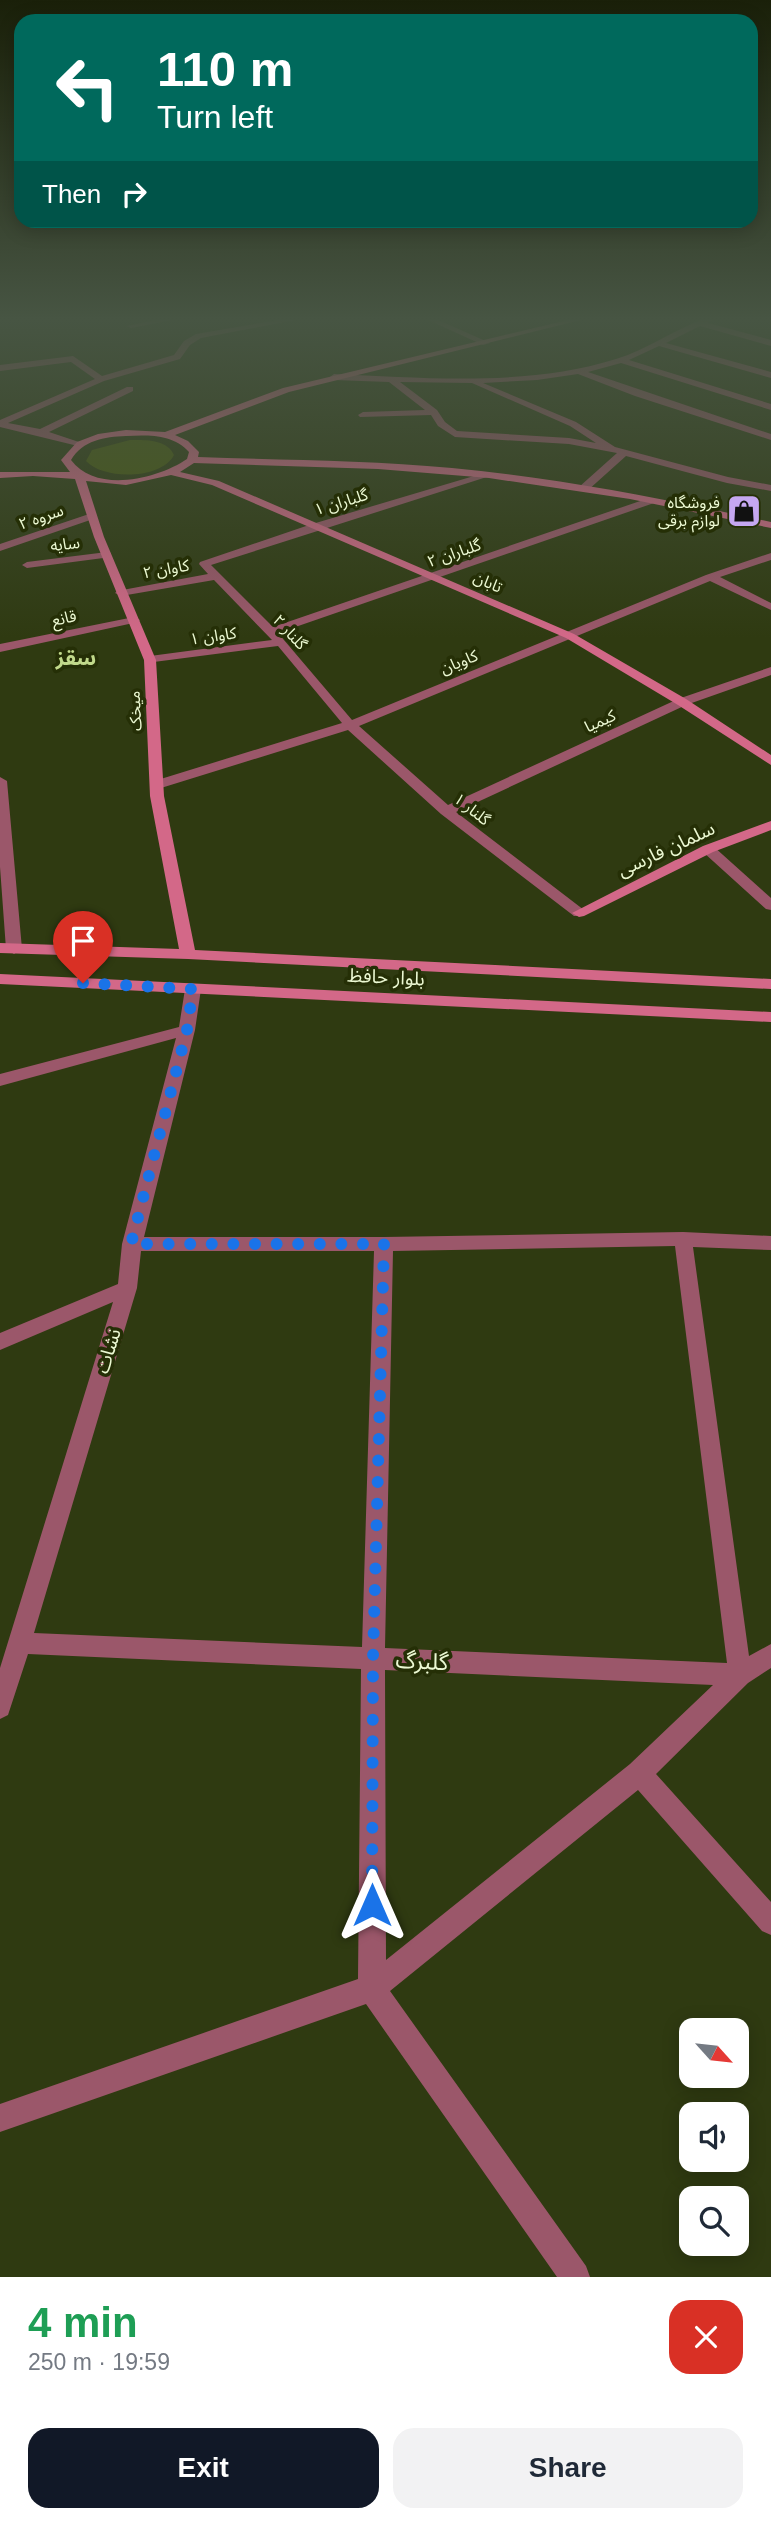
<!DOCTYPE html>
<html lang="en">
<head>
<meta charset="utf-8">
<style>
	:root { --surface:#fff; --page:#f2f2f3; --text:#1f2937; --muted:#747a83; --accent:#111827 }
	body { margin:0; font-family:Helvetica,"Noto Sans Arabic",sans-serif; background:var(--page); color:var(--text); height:100vh; display:flex; flex-direction:column; font-size:26px; white-space:nowrap }
	* { box-sizing:border-box; margin:0 }
	p { font-size:23px; color:var(--muted) }
	.icon { flex:none; width:38px; height:38px; fill:none; stroke:currentColor; stroke-width:2; stroke-linecap:round; stroke-linejoin:round }
	.map { position:relative; height:2277px; overflow:hidden }
	.sheet { display:flex; flex-direction:column; background:var(--surface); flex:1 }
	.sheet>* { flex:none }
	.hud { position:absolute; left:14px; top:14px; width:744px; height:214px; border-radius:21px; box-shadow:0 4px 18px #0003; background:#00695c; color:#fff; overflow:hidden }
	.needle { width:46px; rotate:117deg }
	.tools { position:absolute; left:679px; top:2018px; display:grid; gap:14px }
	.tools a { display:grid; place-items:center; width:70px; height:70px; border-radius:14px; background:var(--surface); box-shadow:0 4px 18px #0003; font-size:35px }
	.pin { position:absolute; display:grid; place-items:center; width:60px; height:60px; color:#fff; margin:-72px -30px; border-radius:50% 50% 50% 0; rotate:-45deg; box-shadow:0 0 7px #0007 }
	.pin .icon { rotate:45deg }
	.me { position:absolute; width:77px; margin:-38px; rotate:0deg; stroke-linejoin:round; filter:drop-shadow(0 0 5px #0008) }
	.turn { display:flex; align-items:center; gap:24px; height:147px; padding:0 28px; font-size:32px }
	.turn .icon { width:91px; height:91px; stroke-width:2.5 }
	.turn b { display:block; font-size:49px; line-height:60px }
	.then { display:flex; align-items:center; height:66px; padding:0 28px; background:#0003; gap:14px; font-size:26px }
	.round { display:grid; place-items:center; flex:none; width:74px; height:74px; border-radius:21px; background:var(--page) }
	.overview { display:flex; align-items:center; justify-content:space-between; height:119px; padding:0 28px }
	h1 { font-size:42px; font-weight:800; line-height:52px; color:#1e9e55 }
	.button { display:flex; gap:14px; margin-top:auto; padding:14px 28px }
	.button a { flex:1; height:80px; border-radius:21px; background:var(--accent); color:#fff; font-size:28px; font-weight:800; line-height:80px; text-align:center }
	.button a+a { background:var(--page); color:var(--text) }
	.map>svg:first-child { display:block }
</style>
</head>
<body>
<div class="map">
<svg width="771" height="2277" viewBox="0 0 771 2277">
	<rect width="100%" height="100%" fill="#2f3a11"/>
	<!-- green -->
	<path fill="#47580d" d="M 130,440 C 145,440 167,439 174,455 C 161,480 103,480 86,461 L 92,450 Z"/>
	<g fill="none" stroke-linecap="round" stroke-linejoin="round">
		<!-- street -->
		<path fill="#9b576a" fill-rule="evenodd" d="M 160,319 L 178,319 L 131,328 L 127,326 Z
			M 284,319 L 301,319 L 201,338 L 190,345 L 180,359 L 104,381 L 8,423 L 40,429 L 127,387 L 133,387 L 133,391 L 49,432 L 82,443 L 82,447 L 0,427 L 0,420 L 95,379 L 71,362 L 0,371 L 0,365 L 73,356 L 102,376 L 174,355 L 184,341 L 196,334 Z
			M 426,319 L 436,319 L 490,343 L 483,345 Z
			M 703,319 L 714,319 L 708,323 L 771,340 L 771,346 L 700,326 L 666,343 L 771,372 L 771,378 L 659,346 L 629,360 L 771,404 L 771,410 L 621,363 L 588,372 L 771,434 L 771,440 L 635,396 L 578,374 L 537,380 L 483,383 L 576,422 L 615,447 L 728,477 L 771,485 L 771,491 L 727,483 L 626,456 L 587,491 L 579,491 L 579,487 L 617,453 L 569,444 L 455,437 L 438,426 L 431,415 L 360,417 L 358,415 L 363,412 L 425,410 L 389,382 L 334,380 L 330,377 L 334,374 C 427,378 526,387 616,359 C 646,350 674,330 703,319 ZM 400,382 L 472,383 L 570,426 L 596,443 L 569,438 L 457,431 L 445,422 L 437,410 Z
			M 484,473 L 493,475 L 211,565 L 273,627 L 646,499 L 654,499 L 654,503 L 278,633 L 352,720 L 706,575 L 771,553 L 771,560 L 720,577 L 771,603 L 771,610 L 710,581 L 359,726 L 448,805 L 678,699 L 771,667 L 771,675 L 686,705 L 456,812 L 584,910 L 584,916 L 574,916 L 441,814 L 348,730 L 161,788 L 151,788 L 151,782 L 342,723 L 278,646 L 146,663 L 144,660 L 150,656 L 272,640 L 214,580 L 121,596 L 115,593 L 117,591 L 208,574 L 199,564 L 200,562 L 309,525 Z
			M 92,513 L 97,516 L 96,518 L 0,551 L 0,544 Z
			M 107,552 L 111,553 L 111,557 L 27,568 L 22,565 L 27,562 Z
			M 134,617 L 140,620 L 138,622 L 0,652 L 0,644 Z
			M 0,777 L 7,781 L 22,949 L 14,954 L 6,949 L 0,867 Z
			M 708,845 L 713,846 L 771,898 L 771,910 L 766,909 L 703,852 L 701,849 Z
			M 193,984 L 201,989 L 195,1030 L 144,1237 L 384,1237 L 683,1232 L 771,1236 L 771,1250 L 693,1247 L 749,1656 L 771,1644 L 771,1668 L 748,1683 L 656,1774 L 771,1902 L 771,1935 L 762,1931 L 638,1790 L 390,1991 L 586,2266 L 590,2277 L 557,2277 L 366,2004 L 0,2132 L 0,2104 L 358,1979 L 361,1669 L 28,1654 L 8,1715 L 0,1719 L 0,1668 L 113,1302 L 0,1350 L 0,1333 L 118,1284 L 122,1244 L 176,1038 L 0,1086 L 0,1074 L 179,1027 L 185,989 ZM 675,1246 L 727,1663 L 385,1648 L 393,1251 ZM 141,1251 L 374,1251 L 362,1647 L 34,1633 L 137,1288 ZM 385,1670 L 713,1685 L 630,1764 L 386,1960 Z"/>
		<!-- secondary -->
		<path fill="#d36888" fill-rule="evenodd" d="M 572,319 L 585,319 L 289,392 L 175,435 L 188,441 L 199,452 L 198,457 C 282,460 367,460 452,468 C 559,478 666,499 771,522 L 771,528 L 630,499 L 489,478 L 378,469 L 194,463 L 180,472 L 219,481 L 574,634 L 686,699 L 771,755 L 771,765 L 678,705 L 566,638 L 212,485 L 171,475 L 126,485 L 86,481 L 104,537 L 156,660 L 164,796 L 195,950 L 771,979 L 771,989 L 188,959 L 0,953 L 0,943 L 179,949 L 150,796 L 144,660 L 94,537 L 75,479 L 33,476 L 0,478 L 0,472 L 70,472 L 61,460 L 77,442 L 98,434 L 126,430 L 165,432 L 283,388 ZM 126,436 C 148,435 173,434 189,452 L 187,459 C 158,479 96,494 71,460 C 83,440 104,437 126,436 Z
			M 771,821 L 771,830 L 713,852 L 584,916 L 579,917 L 572,913 L 703,846 Z
			M 0,974 L 771,1012 L 771,1022 L 0,984 Z"/>
	</g>
	<!-- sky -->
	<linearGradient id="sky" x2="0" y2="1"><stop stop-color="#1a2009"/><stop offset="0.5" stop-color="#475543"/><stop offset="1" stop-color="#475543" stop-opacity="0"/></linearGradient>
	<rect width="771" height="638" fill="url(#sky)"/>
	<g fill="none" stroke-linecap="round" stroke-linejoin="round">
		<!-- route -->
		<path stroke="#1a73e8" stroke-width="12" stroke-dasharray="0 21.6" d="M 83,983 L 193,989 L 187,1030 L 131,1244 L 384,1244 L 373,1658 L 372,1905"/>
	</g>
	<!-- icons -->
	<defs>
		<g id="shop-square" transform="scale(1.75)"><rect x="-9" y="-9" width="18" height="18" rx="4" fill="#c5a7f1" stroke="#252f06"/><path d="M-5-2.5h2.3a2.7 3.5 0 0 1 5.4 0H5L5.5 6h-11ZM-1.5-2.5h3a1.5 2.3 0 0 0-3 0Z" fill="#111"/></g>
	</defs>
	<g fill-rule="evenodd">
		<use href="#shop-square" x="744" y="511"/>
	</g>
	<g text-anchor="middle" dominant-baseline="central" stroke-width="7" stroke-linejoin="round" paint-order="stroke">
		<!-- far-street labels -->
		<g font-size="16" fill="#ecf9d3" stroke="#252f06">
			<text transform="translate(341 502) rotate(-17)">گلباران ۱</text>
			<text transform="translate(41 517) rotate(-19)">سروه ۲</text>
			<text transform="translate(65 544) rotate(-7)">سایه</text>
			<text transform="translate(454 553) rotate(-19)">گلباران ۲</text>
			<text transform="translate(166 569) rotate(-10)">کاوان ۲</text>
			<text transform="translate(488 582) rotate(24)">تابان</text>
			<text transform="translate(64 618) rotate(-12)">قانع</text>
			<text transform="translate(290 632) rotate(47)">گلنار ۲</text>
			<text transform="translate(213 636) rotate(-8)">کاوان ۱</text>
			<text transform="translate(459 662) rotate(-22)">کاویان</text>
			<text transform="translate(135 711) rotate(-93)">میخک</text>
			<text transform="translate(600 721) rotate(-25)">کیمیا</text>
			<text transform="translate(472 809) rotate(38)">گلنار ۱</text>
		</g>
		<!-- far-poi labels -->
		<g font-size="16" fill="#ecf9d3" stroke="#252f06" text-anchor="end">
			<text x="720" y="502">فروشگاه<tspan x="720" dy="18">لوازم برقی</tspan></text>
		</g>
		<!-- street labels -->
		<g font-size="19" fill="#ecf9d3" stroke="#252f06">
			<text transform="translate(666 849) rotate(-25)">سلمان فارسی</text>
			<text transform="translate(386 977) rotate(3)">بلوار حافظ</text>
			<text transform="translate(108 1351) rotate(-73)">نشات</text>
		</g>
		<!-- far-district labels -->
		<g font-size="21" font-weight="bold" fill="#c1d98b" stroke="#252f06">
			<text x="76" y="657">سقز</text>
		</g>
		<!-- near-street labels -->
		<g font-size="23" fill="#ecf9d3" stroke="#252f06">
			<text transform="translate(422 1661) rotate(3)">گلبرگ</text>
		</g>
	</g>
</svg>
<div class="tools">
<a><svg class="needle" viewBox="-14 -14 28 28"><path d="M0-13l5 13h-10z" fill="#e53935"/><path d="M0 13l5-13h-10z" fill="#747a83"/></svg></a>
<a><svg class="icon" aria-label="sound" viewBox="0 0 24 24"><path d="M4 9h4l5-4v14l-5-4H4zM17 9q2 3 0 6"/></svg></a>
<a><svg class="icon" aria-label="search" viewBox="0 0 24 24"><circle cx="10" cy="10" r="6"/><path d="M15 15l6 6"/></svg></a>
</div>
<div class="pin" style="left:83px;top:983px;background:#d93025"><svg class="icon" aria-label="arrive" viewBox="0 0 24 24"><path d="M6 21V4h12l-3 4 3 4H6"/></svg></div>
<svg class="me" style="left:372px;top:1905px" viewBox="-20 -20 40 40"><path d="M0-17L14 15 0 8-14 15z" fill="#1a73e8" stroke="#fff" stroke-width="4"/></svg>
<div class="hud">
<div class="turn"><svg class="icon" aria-label="left" viewBox="0 0 24 24"><path d="M17 20v-9H6M10 6l-5 5 5 5"/></svg><div><b>110 m</b>Turn left</div></div>
<div class="then">Then<svg class="icon" aria-label="right" viewBox="0 0 24 24"><path d="M7 20v-9h11M14 6l5 5-5 5"/></svg></div>
</div>
</div>
<section class="sheet">
<div class="overview"><div><h1>4 min</h1><p>250 m · 19:59</p></div><a class="round" style="background:#d93025;color:#fff"><svg class="icon" aria-label="close" viewBox="0 0 24 24"><path d="M6 6l12 12M18 6L6 18"/></svg></a></div>
<div class="button"><a>Exit</a><a>Share</a></div>
</section>
</body>
</html>
